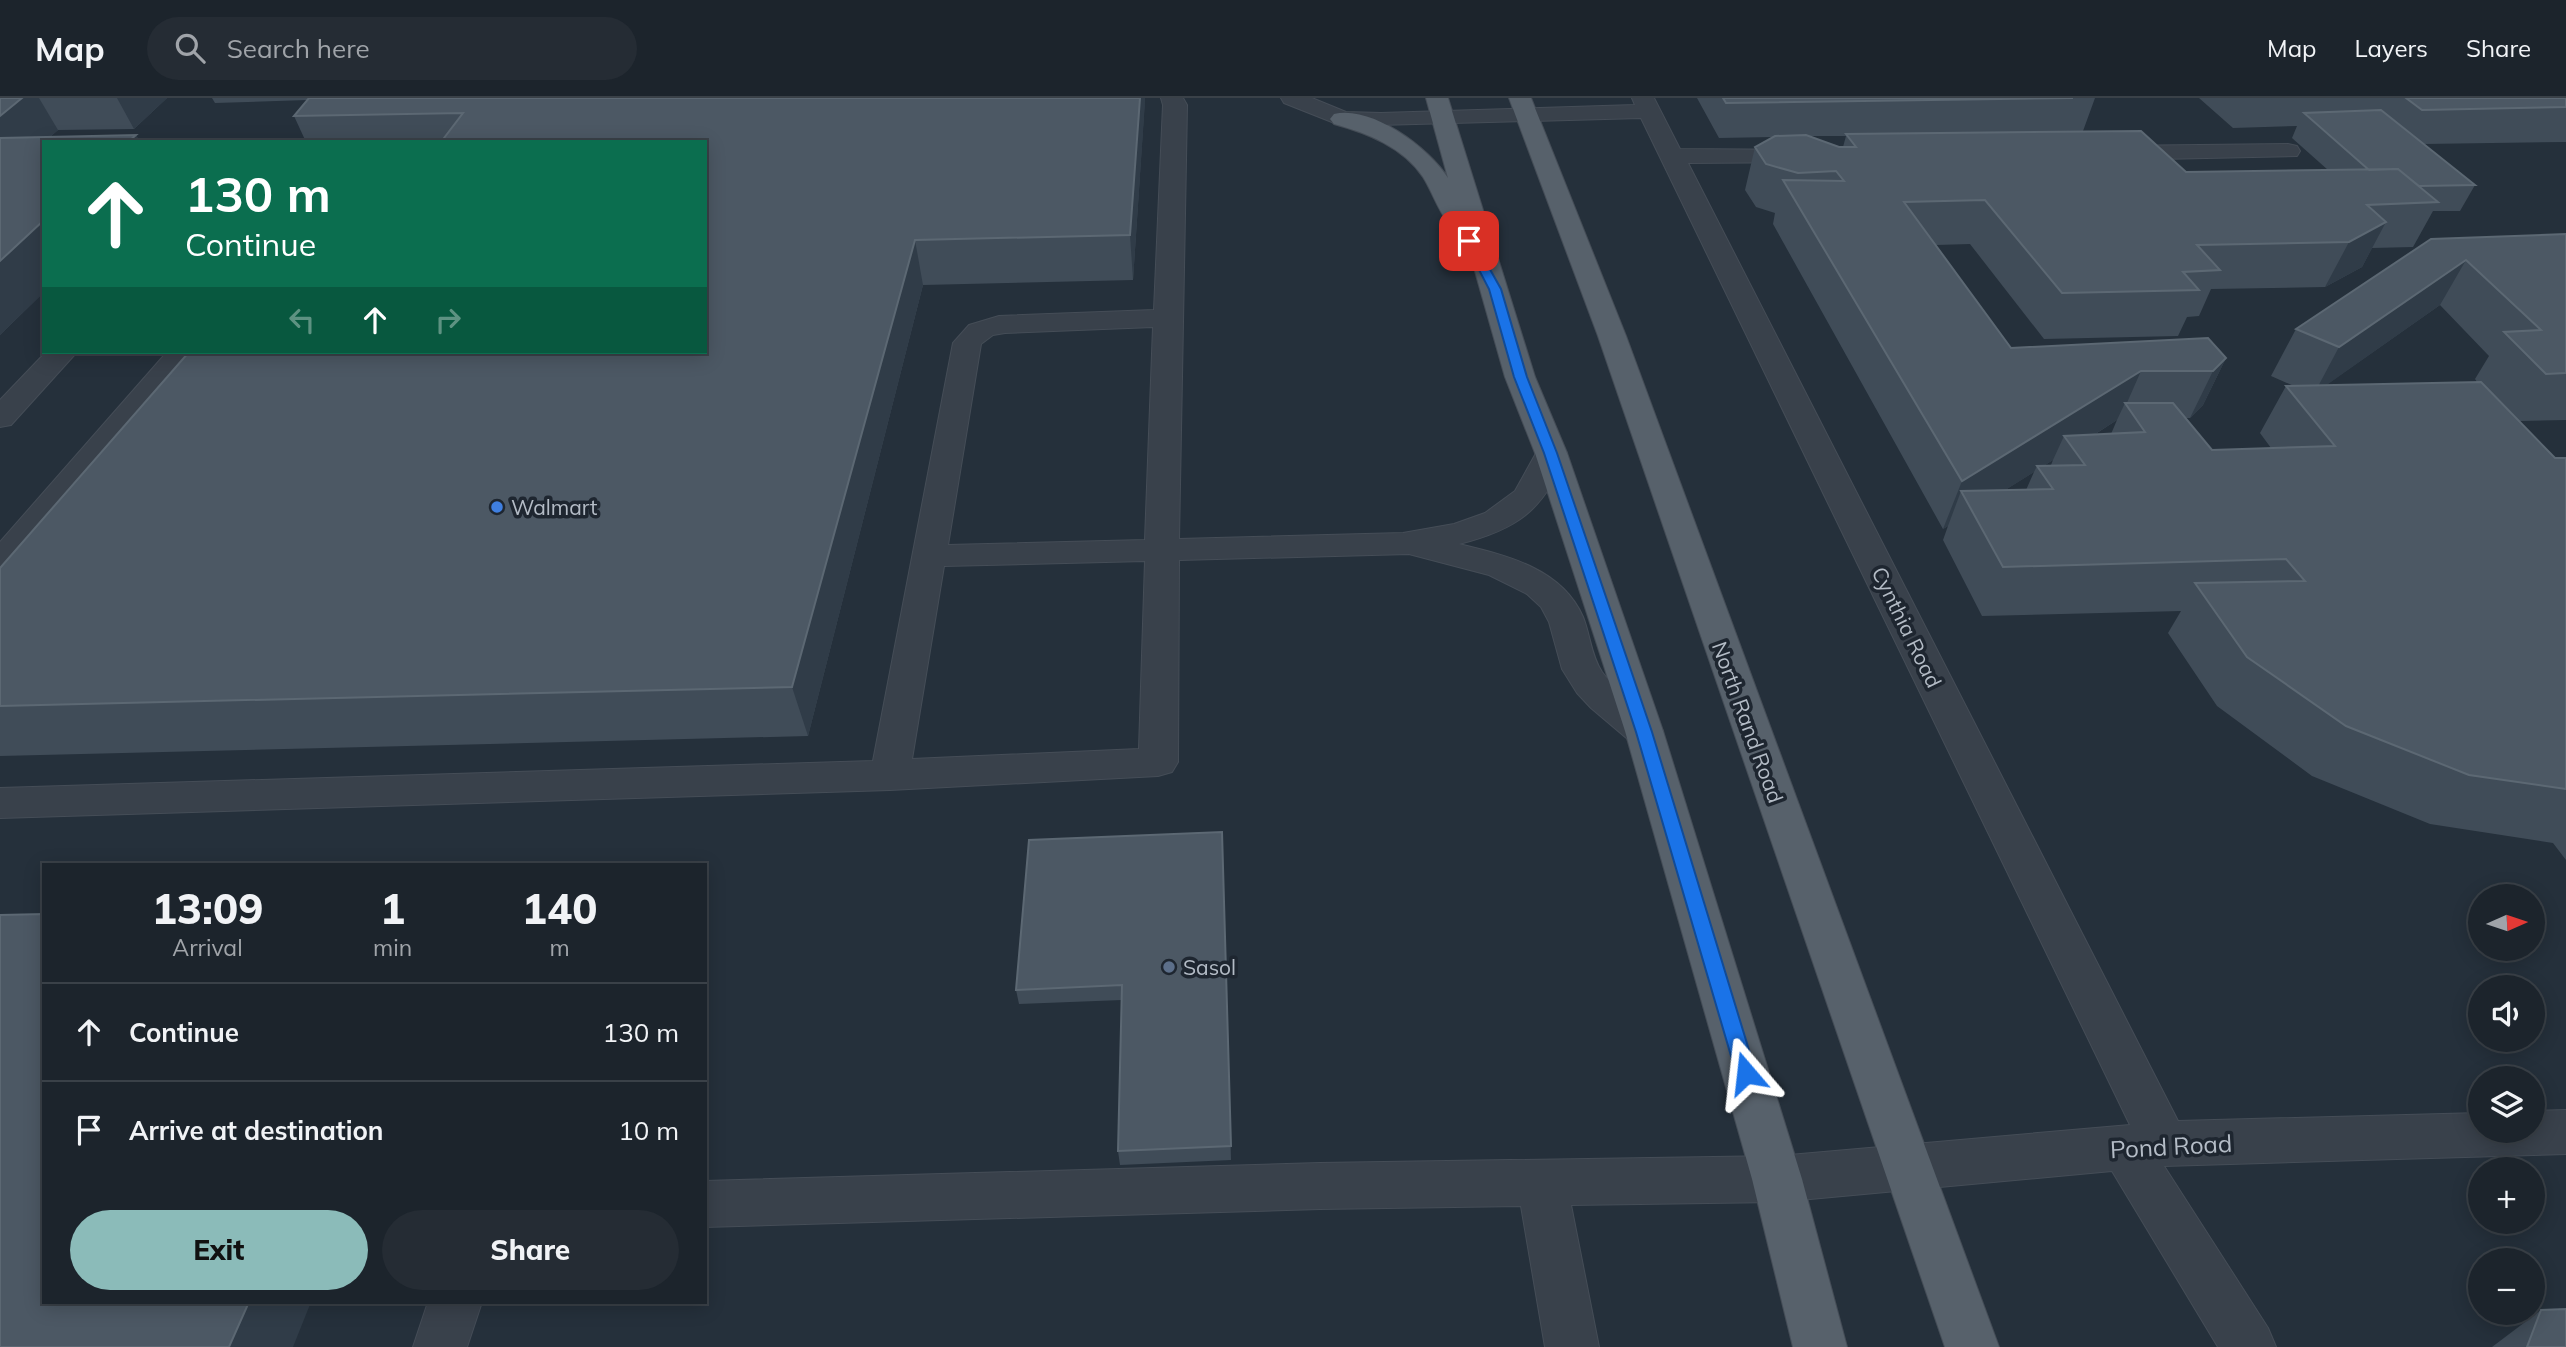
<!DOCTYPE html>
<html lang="en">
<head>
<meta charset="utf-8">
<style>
	:root { --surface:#1c242c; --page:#252c34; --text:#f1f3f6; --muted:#a0a4a9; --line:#3a4148; --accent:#8bbbb9 }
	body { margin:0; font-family:Mulish,sans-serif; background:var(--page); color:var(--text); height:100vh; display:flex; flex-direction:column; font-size:26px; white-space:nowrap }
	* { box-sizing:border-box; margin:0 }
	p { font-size:23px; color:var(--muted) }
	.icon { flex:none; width:38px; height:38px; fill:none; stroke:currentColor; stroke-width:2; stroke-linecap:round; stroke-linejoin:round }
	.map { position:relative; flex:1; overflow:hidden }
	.sheet { position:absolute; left:42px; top:765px; width:665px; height:441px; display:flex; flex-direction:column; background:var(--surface); border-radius:0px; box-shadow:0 4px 18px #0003,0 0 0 2px var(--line) }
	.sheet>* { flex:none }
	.banner { position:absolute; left:42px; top:42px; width:665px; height:214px; border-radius:0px; box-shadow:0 4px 18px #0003,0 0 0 2px var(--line); background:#0b6e4f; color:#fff; overflow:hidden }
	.needle { width:46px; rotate:87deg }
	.fabs { position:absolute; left:2468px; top:786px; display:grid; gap:14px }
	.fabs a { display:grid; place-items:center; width:77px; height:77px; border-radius:50%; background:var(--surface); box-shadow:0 4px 18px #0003,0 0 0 2px var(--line); font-size:35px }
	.pin { position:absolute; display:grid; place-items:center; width:60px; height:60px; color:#fff; margin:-30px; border-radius:14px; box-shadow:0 4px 10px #0006 }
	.me { position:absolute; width:77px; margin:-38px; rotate:343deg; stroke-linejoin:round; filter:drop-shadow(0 0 5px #0008) }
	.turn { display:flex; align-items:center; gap:24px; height:147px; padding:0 28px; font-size:32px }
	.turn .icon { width:91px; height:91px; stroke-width:2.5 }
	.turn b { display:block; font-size:49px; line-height:60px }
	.lanes { display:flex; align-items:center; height:66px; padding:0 28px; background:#0003; justify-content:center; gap:35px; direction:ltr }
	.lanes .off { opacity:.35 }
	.eta { display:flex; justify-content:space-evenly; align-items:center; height:119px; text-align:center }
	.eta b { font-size:42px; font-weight:800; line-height:49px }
	.primary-button { display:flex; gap:14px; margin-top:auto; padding:14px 28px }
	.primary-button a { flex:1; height:80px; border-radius:42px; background:var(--accent); color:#111; font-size:28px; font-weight:800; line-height:80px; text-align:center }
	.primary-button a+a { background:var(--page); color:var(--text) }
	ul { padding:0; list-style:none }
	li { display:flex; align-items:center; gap:21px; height:98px; padding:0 28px; border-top:2px solid var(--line) }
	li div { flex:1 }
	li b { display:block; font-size:26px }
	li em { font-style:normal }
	header { display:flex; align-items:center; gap:42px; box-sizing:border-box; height:98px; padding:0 35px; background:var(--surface); border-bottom:2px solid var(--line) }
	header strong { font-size:33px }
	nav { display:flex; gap:38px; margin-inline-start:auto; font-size:24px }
	.search { width:490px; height:63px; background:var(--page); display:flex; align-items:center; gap:18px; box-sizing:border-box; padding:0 24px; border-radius:38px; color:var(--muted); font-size:26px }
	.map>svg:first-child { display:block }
</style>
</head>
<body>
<header>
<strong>Map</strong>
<div class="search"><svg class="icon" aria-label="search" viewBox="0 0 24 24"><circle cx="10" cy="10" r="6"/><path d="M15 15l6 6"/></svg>Search here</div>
<nav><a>Map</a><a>Layers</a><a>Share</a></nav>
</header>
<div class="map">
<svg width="2566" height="1249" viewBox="0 0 2566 1249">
	<rect width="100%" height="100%" fill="#25303b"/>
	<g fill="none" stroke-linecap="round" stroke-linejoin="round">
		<!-- minor casing -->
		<g stroke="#454d57" stroke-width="2">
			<path id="minor" d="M 1161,0 L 1183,0 L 1187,7 L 1179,441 L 1403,435 L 1454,426 L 1485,415 L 1515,393 L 1540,348 L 1551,345 L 1562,348 L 1567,355 C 1544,412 1518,431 1459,446 C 1505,457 1562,470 1583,519 C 1590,536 1591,558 1602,574 C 1619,597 1649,609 1663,633 L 1658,643 L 1644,647 L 1630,643 L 1591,610 L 1577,595 L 1562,571 L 1549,524 L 1541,509 L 1527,496 L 1489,477 L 1409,456 L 1179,462 L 1178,664 L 1172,674 L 1158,678 L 890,692 L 0,720 L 0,690 L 873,663 L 953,245 L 969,227 L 999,218 L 1154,212 L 1163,7 ZM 1153,229 L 1145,442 L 948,447 L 981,246 L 993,237 L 1005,235 ZM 1145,463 L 1139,651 L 912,661 L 944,468 Z
				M 1281,0 L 1312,0 L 1346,14 L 1381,15 L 1635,7 L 1632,0 L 1654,0 L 1680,51 L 1816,52 L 1819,57 L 1816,62 L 1807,64 L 1688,65 L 2178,1023 L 2480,1015 L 2480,1032 L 2532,1032 L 2532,1013 L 2566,1012 L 2566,1056 L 2164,1068 L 2268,1230 L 2276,1249 L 2218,1249 L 2112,1073 L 1777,1104 L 1571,1107 L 1599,1249 L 1545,1249 L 1521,1108 L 1320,1111 L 705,1129 L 705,1083 L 1320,1065 L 1777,1058 L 2130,1027 L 1641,20 L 1342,28 L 1284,5 Z
				M 2288,46 L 2297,48 L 2300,53 L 2297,58 L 2112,62 L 2103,60 L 2100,55 L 2103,50 L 2112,48 Z
				M 46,254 L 77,254 L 11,327 L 0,329 L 0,302 Z
				M 167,254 L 198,254 L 12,474 L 0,477 L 0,444 Z
				M 428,1204 L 482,1204 L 467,1249 L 413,1249 Z"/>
		</g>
		<!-- major casing -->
		<g stroke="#454d57" stroke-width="2">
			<path id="major" d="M 1426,0 L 1448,0 L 1535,279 L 1567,355 L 1663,633 L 1802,1081 L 1847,1249 L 1793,1249 L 1752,1081 L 1625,633 L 1535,355 L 1505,279 L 1461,124 L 1447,123 C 1437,110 1432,93 1423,79 C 1403,49 1367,35 1334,26 L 1330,21 L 1334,16 C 1372,7 1429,50 1448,80 Z
				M 1509,0 L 1531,0 L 1626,238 L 1999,1249 L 1945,1249 L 1598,238 Z"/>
		</g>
		<!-- minor -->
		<use href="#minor" fill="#39414b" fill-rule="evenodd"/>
		<!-- major -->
		<use href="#major" fill="#57616b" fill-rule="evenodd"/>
	</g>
	<!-- wall -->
	<path fill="#404c58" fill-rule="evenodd" d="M 0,0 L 167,0 L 134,31 L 58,32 L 50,39 L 136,37 L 140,44 L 44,44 L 44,194 L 0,237 Z
		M 212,0 L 1145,0 L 1133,182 L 923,187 L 808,638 L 0,658 L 0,470 L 705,44 L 306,44 L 294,18 L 307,2 L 215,5 Z
		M 1697,0 L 2095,0 L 2083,33 L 2186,74 L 2328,72 L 2292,40 L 2297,28 L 2233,30 L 2199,0 L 2566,0 L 2566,44 L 2424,46 L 2475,87 L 2460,113 L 2433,113 L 2413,149 L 2372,150 L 2362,169 L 2325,189 L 2211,191 L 2199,218 L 2187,219 L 2178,238 L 2044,241 L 1970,146 L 1936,147 L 2011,250 L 2226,260 L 2203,307 L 2190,320 L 2186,320 L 2212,352 L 2271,350 L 2260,335 L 2286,288 L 2294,288 L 2271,278 L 2296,231 L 2431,141 L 2566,136 L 2566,322 L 2519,323 L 2555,360 L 2566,360 L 2566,762 L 2553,745 L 2430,726 L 2312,678 L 2217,608 L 2168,535 L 2181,513 L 1982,518 L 1943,442 L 1948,428 L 1943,431 L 1773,126 L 1775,115 L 1756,109 L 1745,92 L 1755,49 L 1773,39 L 1719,40 ZM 1810,38 L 1846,38 L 1843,49 L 1839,49 ZM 2440,207 L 2489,258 L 2475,281 L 2477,284 L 2326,287 ZM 2117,322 L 2111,336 L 2094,336 L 2097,335 ZM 2053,362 L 2051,367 L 2045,367 ZM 2034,374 L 2026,392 L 2005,392 Z
		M 1222,734 L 1231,1062 L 1120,1067 L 1118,1053 L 1122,902 L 1019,906 L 1016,892 Z
		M 2541,1212 L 2566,1249 L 2492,1249 Z"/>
	<!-- shaded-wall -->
	<path fill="#303c48" d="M 22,0 L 39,0 L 58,32 L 0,82 L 0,18 Z
		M 117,0 L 167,0 L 134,31 Z
		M 1140,0 L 1145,0 L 1145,4 L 1133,182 L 1130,137 Z
		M 136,37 L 140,44 L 128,44 Z
		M 44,122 L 44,194 L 0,237 L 0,163 Z
		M 2386,124 L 2362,169 L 2325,189 L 2349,144 Z
		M 915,142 L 923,187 L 808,638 L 792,589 Z
		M 2466,162 L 2440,207 L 2314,296 L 2339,249 Z
		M 2226,260 L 2203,307 L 2190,320 L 2213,273 Z
		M 2141,273 L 2126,307 L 2125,305 L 2117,322 L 2073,350 L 2064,338 L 2053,362 L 2039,371 L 2037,368 L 2034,374 L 1972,413 L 1961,393 L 1948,428 L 1943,431 L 1962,383 Z
		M 249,1204 L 311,1204 L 293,1249 L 229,1249 Z"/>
	<!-- building -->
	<path fill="#4c5864" stroke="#5c6873" stroke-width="2" d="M 0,0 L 22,0 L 0,18 Z
		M 309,0 L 1140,0 L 1130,137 L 915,142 L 792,589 L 0,608 L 0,470 L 189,254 L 705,254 L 705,44 L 441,44 L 463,15 L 294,18 Z
		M 1723,0 L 2073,0 L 1726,5 Z
		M 2406,0 L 2566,0 L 2566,9 L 2422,12 Z
		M 2381,12 L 2475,87 L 2419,88 L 2398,71 L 2369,72 L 2304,15 Z
		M 2141,33 L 2186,74 L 2398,71 L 2438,104 L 2367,107 L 2386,124 L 2349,144 L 2197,147 L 2220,172 L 2183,174 L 2199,192 L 2062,195 L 1985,102 L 1904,104 L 2011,250 L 2208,240 L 2226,260 L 2213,273 L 2141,273 L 1962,383 L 1783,82 L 1844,83 L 1836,73 L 1798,75 L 1766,66 L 1755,49 L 1775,38 L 1806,37 L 1839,49 L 1856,49 L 1846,36 Z
		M 136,37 L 128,44 L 44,44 L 44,122 L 0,163 L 0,40 Z
		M 2566,136 L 2566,275 L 2546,276 L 2504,234 L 2541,232 L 2466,162 L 2339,249 L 2296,231 L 2431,141 Z
		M 2481,284 L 2555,360 L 2566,360 L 2566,691 L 2469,677 L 2346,628 L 2247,559 L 2195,485 L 2305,483 L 2286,461 L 2003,469 L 1961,393 L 2053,391 L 2037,368 L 2085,367 L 2064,338 L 2145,334 L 2125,305 L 2173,305 L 2212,352 L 2335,348 L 2286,288 Z
		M 1222,734 L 1231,1048 L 1118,1053 L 1122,887 L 1016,892 L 1029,742 Z
		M 44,816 L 44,1204 L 249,1204 L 229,1249 L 0,1249 L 0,817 Z
		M 2566,1211 L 2566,1249 L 2527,1249 L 2541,1212 Z"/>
	<!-- route -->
	<path fill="#1a73e8" stroke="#114b97" stroke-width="2" d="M 1466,141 L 1473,141 L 1501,191 L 1527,279 L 1557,355 L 1652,634 L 1756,975 L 1753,981 L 1746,984 L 1739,981 L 1736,975 L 1636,634 L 1544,355 L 1514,279 L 1489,191 L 1464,143 Z"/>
	<!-- markers -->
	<circle fill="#3f7fe0" stroke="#1e2630" stroke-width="2.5" cx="497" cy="409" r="7"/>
	<circle fill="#5c6f8a" stroke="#1e2630" stroke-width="2.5" cx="1169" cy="869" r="7"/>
	<g text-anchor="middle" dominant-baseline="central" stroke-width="7" stroke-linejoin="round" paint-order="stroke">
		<!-- poi labels -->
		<g font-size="21" fill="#b4bcc6" stroke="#1e2630" text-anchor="start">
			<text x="511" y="409">Walmart</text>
			<text x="1183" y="869">Sasol</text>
		</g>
		<!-- street labels -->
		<g font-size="21" fill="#b4bcc6" stroke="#1e2630">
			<text transform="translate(1907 529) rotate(64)">Cynthia Road</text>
			<text transform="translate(1748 624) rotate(70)">North Rand Road</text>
		</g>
		<!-- near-street labels -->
		<g font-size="24" fill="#b4bcc6" stroke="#1e2630">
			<text transform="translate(2171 1048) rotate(-3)">Pond Road</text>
		</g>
	</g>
</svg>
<div class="fabs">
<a><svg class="needle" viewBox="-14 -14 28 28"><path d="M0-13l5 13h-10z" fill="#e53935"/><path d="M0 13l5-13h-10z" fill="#a0a4a9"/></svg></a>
<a><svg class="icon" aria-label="sound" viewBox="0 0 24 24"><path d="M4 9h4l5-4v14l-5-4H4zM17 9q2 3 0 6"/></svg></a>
<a><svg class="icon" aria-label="layers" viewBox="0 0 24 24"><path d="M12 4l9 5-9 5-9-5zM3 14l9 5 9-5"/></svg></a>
<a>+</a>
<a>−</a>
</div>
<div class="pin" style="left:1469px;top:143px;background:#d93025"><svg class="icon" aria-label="arrive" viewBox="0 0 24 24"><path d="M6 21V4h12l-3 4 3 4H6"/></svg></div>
<svg class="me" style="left:1746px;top:975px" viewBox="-20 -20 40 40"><path d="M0-17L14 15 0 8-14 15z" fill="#1a73e8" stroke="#fff" stroke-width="4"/></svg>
<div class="banner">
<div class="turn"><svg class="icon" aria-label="ahead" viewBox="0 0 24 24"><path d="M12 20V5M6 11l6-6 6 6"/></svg><div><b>130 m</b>Continue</div></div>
<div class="lanes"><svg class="icon off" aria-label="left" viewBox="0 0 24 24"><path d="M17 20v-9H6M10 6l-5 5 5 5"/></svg><svg class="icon" aria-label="ahead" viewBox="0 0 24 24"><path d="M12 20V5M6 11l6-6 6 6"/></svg><svg class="icon off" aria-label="right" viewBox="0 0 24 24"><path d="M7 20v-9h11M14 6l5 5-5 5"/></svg></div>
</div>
<section class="sheet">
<div class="eta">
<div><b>13:09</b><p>Arrival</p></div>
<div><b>1</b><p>min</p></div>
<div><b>140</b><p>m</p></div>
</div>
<ul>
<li><svg class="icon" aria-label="ahead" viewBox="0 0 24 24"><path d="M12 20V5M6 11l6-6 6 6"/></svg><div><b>Continue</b></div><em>130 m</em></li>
<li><svg class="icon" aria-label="arrive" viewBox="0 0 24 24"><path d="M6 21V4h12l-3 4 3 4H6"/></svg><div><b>Arrive at destination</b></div><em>10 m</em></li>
</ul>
<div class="primary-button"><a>Exit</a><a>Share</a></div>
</section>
</div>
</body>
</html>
